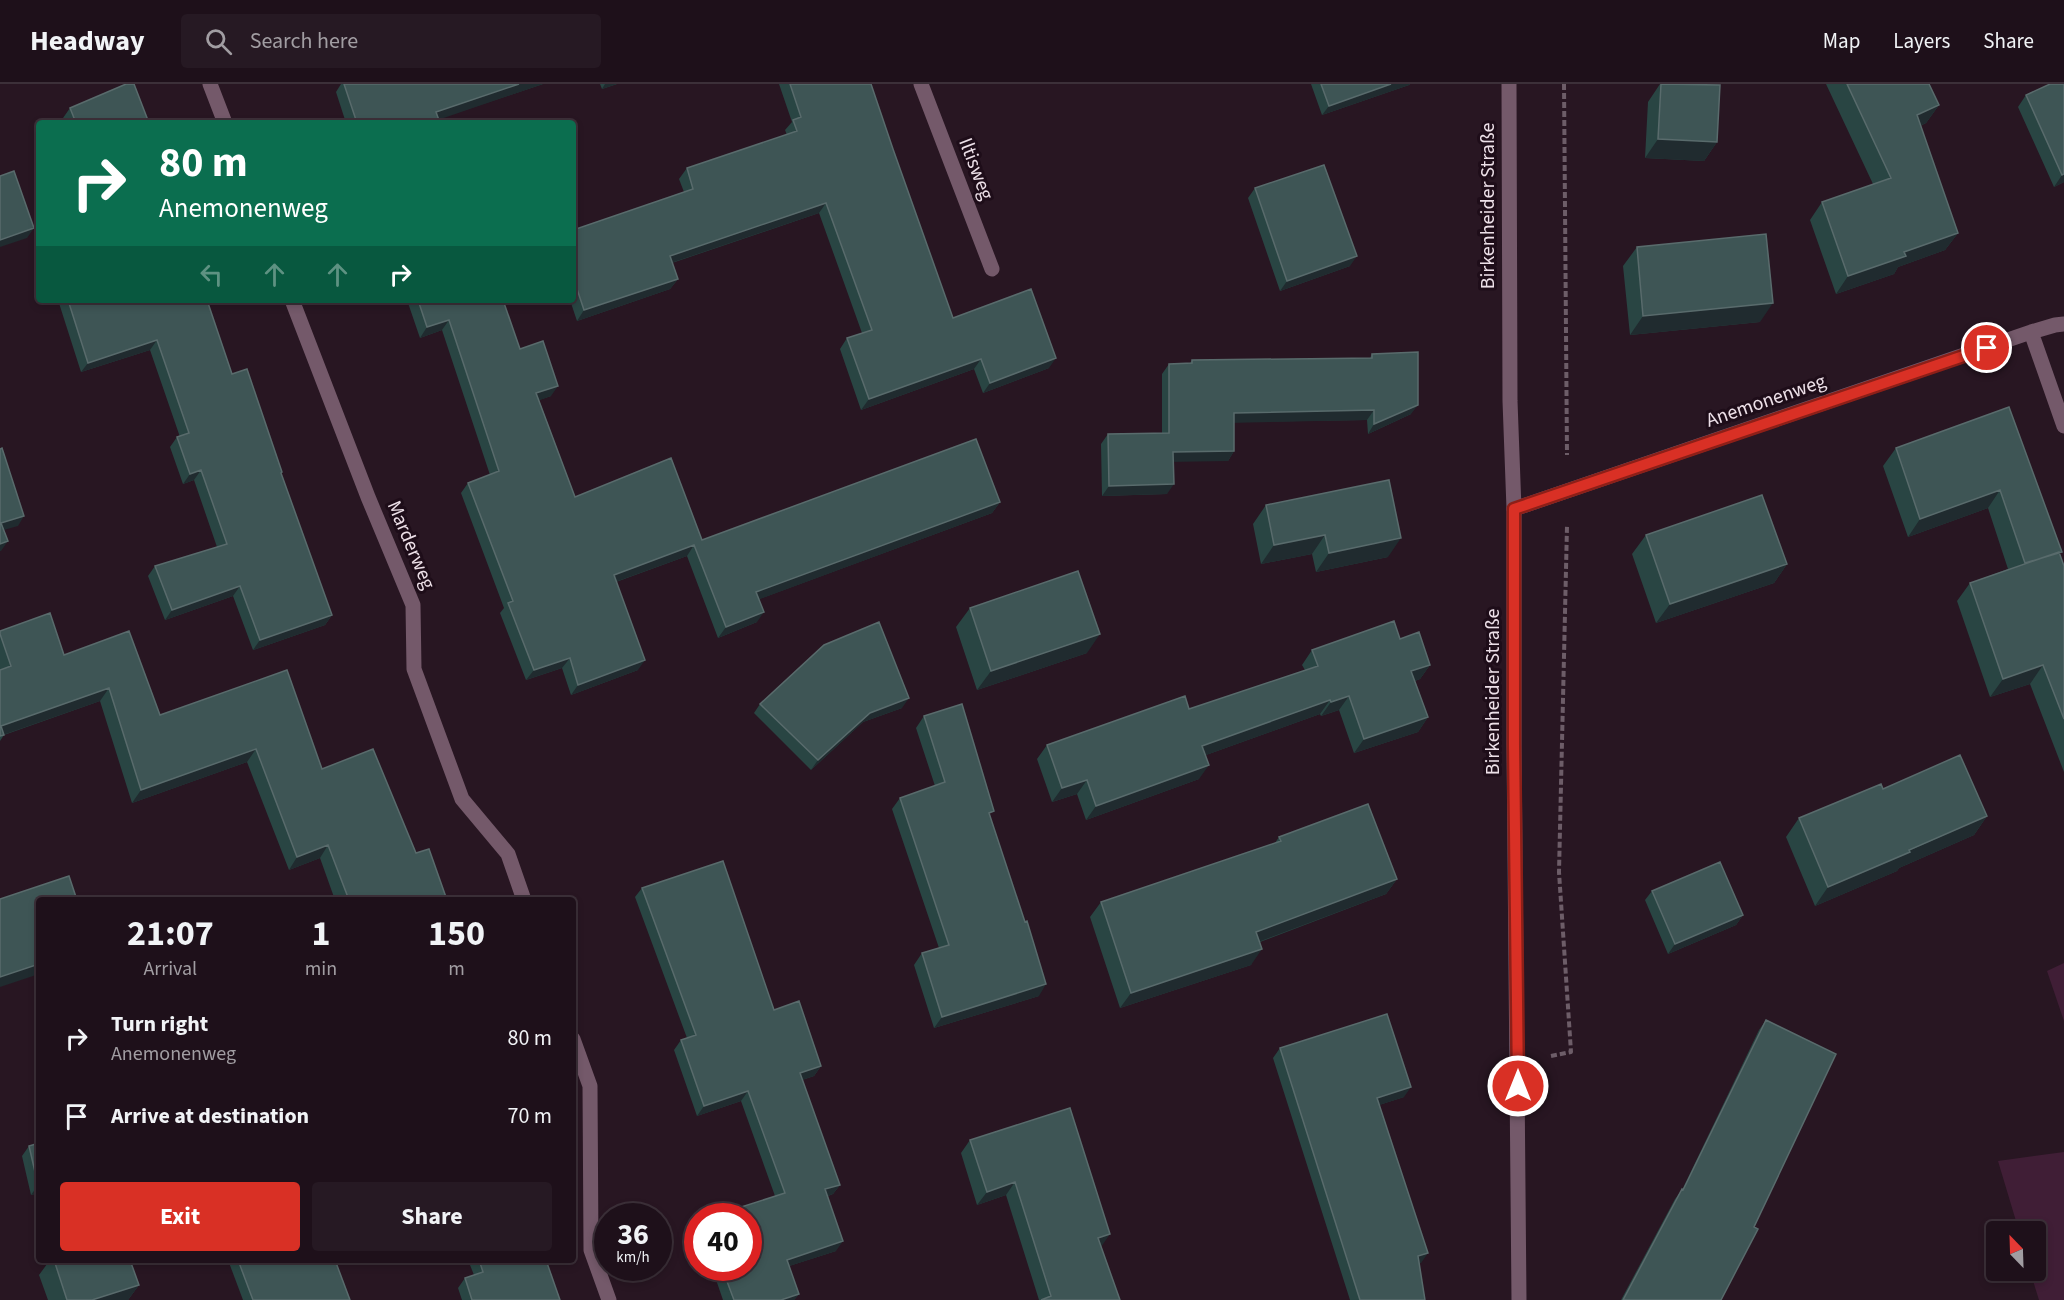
<!DOCTYPE html>
<html lang="en">
<head>
<meta charset="utf-8">
<style>
	:root { --surface:#1e101a; --page:#261923; --text:#f1f3f6; --muted:#a19da2; --line:#3c3039; --accent:#d93025 }
	body { margin:0; font-family:"Source Sans 3",sans-serif; background:var(--page); color:var(--text); height:100vh; display:flex; flex-direction:column; font-size:22px; white-space:nowrap }
	* { box-sizing:border-box; margin:0 }
	p { font-size:20px; color:var(--muted) }
	.icon { flex:none; width:33px; height:33px; fill:none; stroke:currentColor; stroke-width:2; stroke-linecap:round; stroke-linejoin:round }
	.map { position:relative; flex:1; overflow:hidden }
	.sheet { position:absolute; left:36px; top:813px; width:540px; height:366px; display:flex; flex-direction:column; background:var(--surface); border-radius:6px; box-shadow:0 3px 9px #0003,0 0 0 2px var(--line) }
	.sheet>* { flex:none }
	.top-card { position:absolute; left:36px; top:36px; width:540px; height:183px; border-radius:6px; box-shadow:0 3px 9px #0003,0 0 0 2px var(--line); background:#0b6e4f; color:#fff; overflow:hidden }
	.needle { width:39px; rotate:337deg }
	.buttons { position:absolute; left:1986px; top:1137px; display:grid; gap:12px }
	.buttons a { display:grid; place-items:center; width:60px; height:60px; border-radius:6px; background:var(--surface); box-shadow:0 3px 9px #0003,0 0 0 2px var(--line); font-size:30px }
	.speed { position:absolute; left:594px; top:1119px; display:flex; gap:12px; font-size:30px; font-weight:700; text-align:center }
	.speed>* { display:grid; place-content:center; width:78px; height:78px; border-radius:50%; background:var(--surface); box-shadow:0 3px 9px #0003,0 0 0 2px var(--line); line-height:1 }
	.speed small { font-size:15px; font-weight:400 }
	.speed .limit { border:9px solid #d22; background:#fff; color:#111 }
	.pin { position:absolute; display:grid; place-items:center; width:51px; height:51px; color:#fff; margin:-26px; border:3px solid #fff; border-radius:50%; box-shadow:0 2px 6px #0007 }
	.me { position:absolute; width:66px; margin:-33px; rotate:0deg; stroke-linejoin:round; filter:drop-shadow(0 0 4px #0008) }
	.turn { display:flex; align-items:center; gap:21px; height:126px; padding:0 24px; font-size:27px }
	.turn .icon { width:78px; height:78px; stroke-width:2.5 }
	.turn b { display:block; font-size:42px; line-height:51px }
	.lanes { display:flex; align-items:center; height:57px; padding:0 24px; background:#0003; justify-content:center; gap:30px; direction:ltr }
	.lanes .off { opacity:.35 }
	.eta { display:flex; justify-content:space-evenly; align-items:center; height:102px; text-align:center }
	.eta b { font-size:36px; font-weight:700; line-height:42px }
	.cta { display:flex; gap:12px; margin-top:auto; padding:12px 24px }
	.cta a { flex:1; height:69px; border-radius:6px; background:var(--accent); color:#fff; font-size:24px; font-weight:700; line-height:69px; text-align:center }
	.cta a+a { background:var(--page); color:var(--text) }
	ul { padding:0; list-style:none }
	li { display:flex; align-items:center; gap:18px; height:78px; padding:0 24px }
	li div { flex:1 }
	li b { display:block; font-size:22px }
	li em { font-style:normal }
	header { display:flex; align-items:center; gap:36px; box-sizing:border-box; height:84px; padding:0 30px; background:var(--surface); border-bottom:2px solid var(--line) }
	header strong { font-size:28px }
	nav { display:flex; gap:33px; margin-inline-start:auto; font-size:21px }
	.search { width:420px; height:54px; background:var(--page); display:flex; align-items:center; gap:15px; box-sizing:border-box; padding:0 21px; border-radius:6px; color:var(--muted); font-size:22px }
	.map>svg:first-child { display:block }
</style>
</head>
<body>
<header>
<strong>Headway</strong>
<div class="search"><svg class="icon" aria-label="search" viewBox="0 0 24 24"><circle cx="10" cy="10" r="6"/><path d="M15 15l6 6"/></svg>Search here</div>
<nav><a>Map</a><a>Layers</a><a>Share</a></nav>
</header>
<div class="map">
<svg width="2064" height="1216" viewBox="0 0 2064 1216">
	<rect width="100%" height="100%" fill="#281622"/>
	<!-- green -->
	<path fill="#401e36" d="M 2064,879 L 2064,937 L 2047,887 Z
		M 2064,1068 L 2064,1216 L 2039,1216 L 2030,1187 L 2036,1186 L 2036,1148 L 2019,1147 L 1998,1077 Z"/>
	<g fill="none" stroke-linecap="round" stroke-linejoin="round">
		<!-- path -->
		<path stroke="#6d5d68" stroke-width="4" stroke-dasharray="6 3" stroke-linecap="butt" d="M 1564,0 L 1567,371
			M 1551,972 L 1571,968 L 1559,788 L 1567,442"/>
		<!-- minor -->
		<path stroke="#74596a" stroke-width="15" d="M 210,0 L 225,39
			M 921,0 L 992,185
			M 292,216 L 368,413 L 413,521 L 414,585 L 462,715 L 508,770 L 524,816
			M 2031,248 L 2064,342
			M 1514,425 L 2031,248 L 2055,241 L 2064,240
			M 573,955 L 590,1002 L 591,1166 L 609,1216"/>
		<!-- tertiary -->
		<path stroke="#74596a" stroke-width="15" d="M 1509,0 L 1510,317 L 1514,425 L 1514,661 L 1519,1216"/>
	</g>
	<!-- wall -->
	<path fill="#294543" d="M 341,0 L 543,0 L 438,35 L 440,39 L 346,39 L 336,8 Z
		M 600,0 L 617,0 L 602,5 Z
		M 779,0 L 871,0 L 893,65 L 953,234 L 1049,284 L 983,309 L 974,285 L 861,326 L 840,265 L 847,254 L 862,249 L 819,129 L 672,179 L 678,195 L 670,205 L 577,237 L 570,216 L 573,216 L 573,146 L 684,108 L 679,95 L 687,84 L 787,51 L 785,46 L 792,38 Z
		M 1311,0 L 1410,0 L 1409,1 L 1322,31 Z
		M 1660,0 L 1696,0 L 1717,58 L 1704,77 L 1645,74 L 1648,18 Z
		M 1826,0 L 1929,0 L 1939,21 L 1926,39 L 1920,42 L 1958,149 L 1945,166 L 1898,183 L 1894,190 L 1836,210 L 1810,136 L 1822,118 L 1873,100 Z
		M 2050,0 L 2064,98 L 2054,103 L 2018,23 L 2026,11 Z
		M 70,24 L 149,39 L 65,39 L 63,34 Z
		M 1255,104 L 1350,182 L 1280,207 L 1248,114 Z
		M 1637,163 L 1760,238 L 1630,251 L 1623,182 Z
		M 58,216 L 207,216 L 232,290 L 282,388 L 281,390 L 332,531 L 325,541 L 253,566 L 233,512 L 165,536 L 148,492 L 155,482 L 217,463 L 194,396 L 183,400 L 170,363 L 177,353 L 180,353 L 150,266 L 81,288 Z
		M 407,216 L 503,216 L 520,265 L 551,312 L 539,316 L 575,413 L 702,456 L 1000,418 L 992,429 L 759,515 L 757,538 L 718,554 L 687,472 L 616,498 L 638,586 L 571,611 L 562,584 L 526,596 L 500,529 L 504,524 L 461,409 L 468,399 L 490,391 L 442,246 L 420,254 Z
		M 1372,270 L 1411,330 L 1368,350 L 1367,336 L 1234,338 L 1234,367 L 1228,377 L 1173,377 L 1167,410 L 1102,412 L 1101,360 L 1108,350 L 1162,349 L 1162,290 L 1169,280 L 1190,279 L 1192,276 L 1370,274 Z
		M 2009,323 L 2064,482 L 2064,688 L 2030,600 L 1990,613 L 1957,517 L 1970,499 L 2008,485 L 1988,424 L 1908,453 L 1883,382 L 1896,364 Z
		M 1266,421 L 1388,473 L 1316,488 L 1312,470 L 1261,480 L 1253,440 Z
		M 1646,451 L 1787,480 L 1774,499 L 1656,539 L 1632,470 Z
		M 970,524 L 1087,569 L 977,606 L 956,543 Z
		M 0,547 L 64,571 L 160,631 L 322,685 L 416,769 L 447,816 L 335,816 L 320,774 L 289,786 L 247,678 L 132,719 L 100,617 L 4,651 L 0,657 Z
		M 1400,555 L 1430,581 L 1420,595 L 1415,597 L 1428,633 L 1418,648 L 1354,669 L 1339,626 L 1321,632 L 1320,630 L 1206,671 L 1199,695 L 1086,736 L 1077,710 L 1052,718 L 1037,675 L 1047,661 L 1189,625 L 1305,586 L 1302,581 L 1312,566 Z
		M 760,620 L 902,624 L 863,638 L 811,686 L 754,629 Z
		M 924,632 L 990,733 L 1039,912 L 934,944 L 914,881 L 922,869 L 939,864 L 892,725 L 900,714 L 935,702 L 916,644 Z
		M 1883,705 L 1987,732 L 1974,751 L 1899,784 L 1897,787 L 1815,822 L 1786,753 L 1799,734 Z
		M 1279,753 L 1397,795 L 1386,810 L 1260,858 L 1251,881 L 1120,924 L 1090,833 L 1101,818 L 1275,759 Z
		M 642,804 L 774,926 L 821,982 L 814,992 L 802,996 L 840,1101 L 833,1110 L 828,1112 L 836,1167 L 789,1182 L 799,1210 L 794,1216 L 723,1216 L 712,1184 L 748,1184 L 775,1112 L 741,1017 L 697,1032 L 674,966 L 681,956 L 687,954 L 635,813 Z
		M 1652,807 L 1743,831 L 1736,841 L 1668,870 L 1645,816 Z
		M 1766,936 L 1721,1216 L 1621,1216 L 1675,1115 L 1682,1106 L 1759,946 Z
		M 1280,964 L 1404,1013 L 1379,1021 L 1428,1169 L 1419,1179 L 1425,1216 L 1350,1216 L 1273,974 Z
		M 970,1056 L 1101,1163 L 1120,1216 L 1039,1216 L 1006,1111 L 977,1121 L 961,1069 Z
		M 39,1059 L 39,1109 L 31,1111 L 22,1072 L 29,1062 Z
		M 50,1176 L 130,1176 L 139,1201 L 128,1216 L 48,1216 L 39,1191 Z
		M 228,1176 L 335,1176 L 350,1216 L 243,1216 Z
		M 468,1176 L 546,1176 L 560,1216 L 462,1216 L 458,1204 L 465,1194 L 474,1191 Z"/>
	<!-- shaded-wall -->
	<path fill="#202b2f" d="M 519,0 L 543,0 L 429,39 L 436,28 Z
		M 605,0 L 617,0 L 602,5 Z
		M 1391,0 L 1410,0 L 1409,1 L 1322,31 L 1329,22 Z
		M 1939,21 L 1926,39 L 1904,49 L 1917,31 Z
		M 1658,55 L 1717,58 L 1704,77 L 1645,74 Z
		M 2064,90 L 2064,98 L 2054,103 L 2062,91 Z
		M 826,119 L 819,129 L 662,182 L 670,172 Z
		M 34,144 L 27,154 L 0,163 L 0,156 Z
		M 1958,149 L 1945,166 L 1898,183 L 1894,190 L 1836,210 L 1848,192 L 1904,168 Z
		M 1357,172 L 1350,182 L 1280,207 L 1287,197 Z
		M 678,195 L 670,205 L 577,237 L 584,226 Z
		M 1773,219 L 1760,238 L 1630,251 L 1643,232 Z
		M 449,236 L 442,246 L 420,254 L 427,243 Z
		M 157,256 L 150,266 L 81,288 L 88,279 Z
		M 1056,274 L 1049,284 L 983,309 L 990,299 Z
		M 981,275 L 974,285 L 861,326 L 869,315 Z
		M 558,302 L 551,312 L 529,320 L 536,309 Z
		M 1418,321 L 1411,330 L 1368,350 L 1374,340 Z
		M 1374,326 L 1367,336 L 1227,339 L 1234,329 Z
		M 1234,367 L 1228,377 L 1166,378 L 1173,368 Z
		M 201,386 L 194,396 L 183,400 L 190,390 Z
		M 1174,400 L 1167,410 L 1102,412 L 1109,402 Z
		M 2000,406 L 1988,424 L 1908,453 L 1920,435 Z
		M 1000,418 L 992,429 L 749,519 L 756,508 Z
		M 24,432 L 18,442 L 0,447 L 1,439 Z
		M 1325,451 L 1312,470 L 1261,480 L 1274,461 Z
		M 1401,454 L 1388,473 L 1316,488 L 1329,469 Z
		M 8,457 L 1,467 L 0,467 L 0,460 Z
		M 694,461 L 687,472 L 607,501 L 614,491 Z
		M 1787,480 L 1774,499 L 1656,539 L 1670,520 Z
		M 240,502 L 233,512 L 165,536 L 172,526 Z
		M 764,528 L 757,538 L 718,554 L 726,543 Z
		M 332,531 L 325,541 L 253,566 L 260,556 Z
		M 1100,550 L 1087,569 L 977,606 L 991,587 Z
		M 570,574 L 562,584 L 526,596 L 534,586 Z
		M 645,576 L 638,586 L 571,611 L 578,601 Z
		M 1430,581 L 1420,595 L 1401,602 L 1411,587 Z
		M 2043,581 L 2030,600 L 1990,613 L 2003,595 Z
		M 109,604 L 100,617 L 0,652 L 1,642 Z
		M 1349,612 L 1339,626 L 1321,632 L 1331,618 Z
		M 909,614 L 902,624 L 863,638 L 811,686 L 818,676 L 870,629 Z
		M 1330,616 L 1320,630 L 1192,676 L 1202,662 Z
		M 1428,633 L 1418,648 L 1354,669 L 1364,655 Z
		M 256,665 L 247,678 L 132,719 L 141,706 Z
		M 1209,681 L 1199,695 L 1086,736 L 1096,722 Z
		M 1087,696 L 1077,710 L 1052,718 L 1062,704 Z
		M 1987,732 L 1974,751 L 1899,784 L 1897,787 L 1815,822 L 1828,803 Z
		M 328,761 L 320,774 L 289,786 L 297,773 Z
		M 1397,795 L 1386,810 L 1245,863 L 1256,848 Z
		M 1743,831 L 1736,841 L 1668,870 L 1675,860 Z
		M 1262,865 L 1251,881 L 1120,924 L 1131,909 Z
		M 39,880 L 39,890 L 0,903 L 0,893 Z
		M 1046,900 L 1039,912 L 934,944 L 942,933 Z
		M 821,982 L 814,992 L 793,999 L 800,989 Z
		M 1411,1003 L 1404,1013 L 1370,1024 L 1377,1014 Z
		M 748,1007 L 741,1017 L 697,1032 L 704,1022 Z
		M 1015,1098 L 1006,1111 L 977,1121 L 987,1108 Z
		M 38,1101 L 39,1101 L 39,1109 L 31,1111 Z
		M 840,1101 L 833,1110 L 818,1115 L 825,1105 Z
		M 1110,1150 L 1101,1163 L 1098,1154 Z
		M 843,1157 L 836,1167 L 780,1185 L 787,1176 Z
		M 1428,1169 L 1421,1179 L 1411,1182 L 1418,1172 Z
		M 139,1201 L 128,1216 L 92,1216 Z
		M 799,1210 L 794,1216 L 781,1216 Z"/>
	<!-- building -->
	<path fill="#3e5555" stroke="#596b6c" stroke-width="1.5" d="M 126,0 L 134,0 L 149,39 L 76,39 L 70,24 Z
		M 344,0 L 519,0 L 436,28 L 440,39 L 357,39 Z
		M 790,0 L 871,0 L 893,65 L 953,234 L 1031,205 L 1056,274 L 990,299 L 981,275 L 869,315 L 847,254 L 872,246 L 826,119 L 670,172 L 678,195 L 584,226 L 573,193 L 573,146 L 693,105 L 687,84 L 797,47 L 793,36 L 801,33 Z
		M 1321,0 L 1391,0 L 1329,22 Z
		M 1661,0 L 1720,1 L 1717,58 L 1658,55 Z
		M 1847,0 L 1929,0 L 1939,21 L 1917,31 L 1958,149 L 1904,168 L 1906,172 L 1848,192 L 1822,118 L 1891,94 Z
		M 2050,0 L 2064,0 L 2064,90 L 2062,91 L 2026,11 Z
		M 1324,81 L 1357,172 L 1287,197 L 1255,104 Z
		M 14,87 L 34,144 L 0,156 L 0,92 Z
		M 1766,150 L 1773,219 L 1643,232 L 1637,163 Z
		M 68,216 L 207,216 L 232,290 L 247,285 L 282,388 L 281,389 L 332,531 L 260,556 L 240,502 L 172,526 L 155,482 L 227,460 L 201,386 L 190,390 L 177,353 L 189,349 L 157,256 L 88,279 Z
		M 418,216 L 503,216 L 520,265 L 543,257 L 558,302 L 536,309 L 575,413 L 671,374 L 702,456 L 976,355 L 1000,418 L 756,508 L 764,528 L 726,543 L 694,461 L 614,491 L 645,576 L 578,601 L 570,574 L 534,586 L 508,519 L 513,517 L 468,399 L 499,387 L 449,236 L 427,243 Z
		M 1418,268 L 1418,321 L 1374,340 L 1374,326 L 1234,329 L 1234,367 L 1173,368 L 1174,400 L 1109,402 L 1108,350 L 1169,349 L 1169,280 L 1192,279 L 1192,276 L 1372,274 L 1372,270 Z
		M 2009,323 L 2062,468 L 2025,479 L 2000,406 L 1920,435 L 1896,364 Z
		M 2,364 L 24,432 L 1,439 L 8,457 L 0,460 L 0,365 Z
		M 1389,396 L 1401,454 L 1329,469 L 1325,451 L 1274,461 L 1266,421 Z
		M 1762,411 L 1787,480 L 1670,520 L 1646,451 Z
		M 2059,468 L 2064,482 L 2064,635 L 2043,581 L 2003,595 L 1970,499 Z
		M 1078,487 L 1100,550 L 991,587 L 970,524 Z
		M 50,529 L 64,571 L 129,547 L 160,631 L 287,586 L 322,685 L 373,665 L 416,769 L 429,765 L 447,816 L 349,816 L 328,761 L 297,773 L 256,665 L 141,706 L 109,604 L 1,642 L 4,651 L 0,652 L 0,586 L 11,582 L 0,550 L 0,547 Z
		M 1394,537 L 1400,555 L 1419,548 L 1430,581 L 1411,587 L 1428,633 L 1364,655 L 1349,612 L 1331,618 L 1330,616 L 1202,662 L 1209,681 L 1096,722 L 1087,696 L 1062,704 L 1047,661 L 1185,612 L 1189,625 L 1318,582 L 1312,566 Z
		M 879,538 L 909,614 L 870,629 L 818,676 L 760,620 L 824,561 Z
		M 962,620 L 994,727 L 989,729 L 1025,838 L 1027,837 L 1046,900 L 942,933 L 922,869 L 949,861 L 900,714 L 945,698 L 924,632 Z
		M 1960,671 L 1987,732 L 1909,766 L 1910,768 L 1828,803 L 1799,734 L 1881,700 L 1883,705 Z
		M 1368,720 L 1397,795 L 1256,848 L 1262,865 L 1131,909 L 1101,818 L 1281,757 L 1279,753 Z
		M 723,777 L 774,926 L 799,917 L 821,982 L 800,989 L 840,1101 L 825,1105 L 843,1157 L 787,1176 L 799,1210 L 781,1216 L 734,1216 L 722,1184 L 748,1184 L 748,1132 L 713,1132 L 785,1109 L 748,1007 L 704,1022 L 681,956 L 696,951 L 642,804 Z
		M 1720,778 L 1743,831 L 1675,860 L 1652,807 Z
		M 69,792 L 77,816 L 39,816 L 39,880 L 0,893 L 0,815 Z
		M 1387,930 L 1411,1003 L 1377,1014 L 1428,1169 L 1418,1172 L 1425,1216 L 1360,1216 L 1280,964 Z
		M 1766,936 L 1836,970 L 1754,1143 L 1758,1145 L 1721,1216 L 1623,1216 L 1682,1105 L 1683,1106 Z
		M 1070,1024 L 1110,1150 L 1098,1154 L 1120,1216 L 1041,1216 L 1051,1212 L 1015,1098 L 987,1108 L 970,1056 Z
		M 39,1059 L 39,1101 L 38,1101 L 29,1062 Z
		M 54,1176 L 130,1176 L 139,1201 L 92,1216 L 67,1216 Z
		M 238,1176 L 335,1176 L 350,1216 L 253,1216 Z
		M 479,1176 L 546,1176 L 560,1216 L 472,1216 L 465,1194 L 483,1188 Z"/>
	<g fill="none" stroke-linecap="round" stroke-linejoin="round">
		<!-- route casing -->
		<g stroke="#8d1f18" stroke-width="15">
			<path id="route" d="M 1518,1002 L 1514,661 L 1514,425 L 1987,264"/>
		</g>
		<!-- route -->
		<use href="#route" stroke="#d93025" stroke-width="10"/>
	</g>
	<g text-anchor="middle" dominant-baseline="central" stroke-width="6" stroke-linejoin="round" paint-order="stroke">
		<!-- street labels -->
		<g font-size="20" fill="#ede0e8" stroke="#1e0d19">
			<text transform="translate(976 85) rotate(69)">Iltisweg</text>
			<text transform="translate(1488 122) rotate(-90)">Birkenheider Straße</text>
			<text transform="translate(1766 317) rotate(-19)">Anemonenweg</text>
			<text transform="translate(411 461) rotate(67)">Marderweg</text>
			<text transform="translate(1493 608) rotate(-90)">Birkenheider Straße</text>
		</g>
	</g>
</svg>
<div class="buttons">
<a><svg class="needle" viewBox="-14 -14 28 28"><path d="M0-13l5 13h-10z" fill="#e53935"/><path d="M0 13l5-13h-10z" fill="#a19da2"/></svg></a>
</div>
<div class="speed"><div>36<small>km/h</small></div><div class="limit">40</div></div>
<div class="pin" style="left:1987px;top:264px;background:#d93025"><svg class="icon" aria-label="arrive" viewBox="0 0 24 24"><path d="M6 21V4h12l-3 4 3 4H6"/></svg></div>
<svg class="me" style="left:1518px;top:1002px" viewBox="-20 -20 40 40"><circle r="17" fill="#d93025" stroke="#fff" stroke-width="3"/><path d="M0-11L8 9 0 5-8 9z" fill="#fff"/></svg>
<div class="top-card">
<div class="turn"><svg class="icon" aria-label="right" viewBox="0 0 24 24"><path d="M7 20v-9h11M14 6l5 5-5 5"/></svg><div><b>80 m</b>Anemonenweg</div></div>
<div class="lanes"><svg class="icon off" aria-label="left" viewBox="0 0 24 24"><path d="M17 20v-9H6M10 6l-5 5 5 5"/></svg><svg class="icon off" aria-label="ahead" viewBox="0 0 24 24"><path d="M12 20V5M6 11l6-6 6 6"/></svg><svg class="icon off" aria-label="ahead" viewBox="0 0 24 24"><path d="M12 20V5M6 11l6-6 6 6"/></svg><svg class="icon" aria-label="right" viewBox="0 0 24 24"><path d="M7 20v-9h11M14 6l5 5-5 5"/></svg></div>
</div>
<section class="sheet">
<div class="eta">
<div><b>21:07</b><p>Arrival</p></div>
<div><b>1</b><p>min</p></div>
<div><b>150</b><p>m</p></div>
</div>
<ul>
<li><svg class="icon" aria-label="right" viewBox="0 0 24 24"><path d="M7 20v-9h11M14 6l5 5-5 5"/></svg><div><b>Turn right</b><p>Anemonenweg</p></div><em>80 m</em></li>
<li><svg class="icon" aria-label="arrive" viewBox="0 0 24 24"><path d="M6 21V4h12l-3 4 3 4H6"/></svg><div><b>Arrive at destination</b></div><em>70 m</em></li>
</ul>
<div class="cta"><a>Exit</a><a>Share</a></div>
</section>
</div>
</body>
</html>
